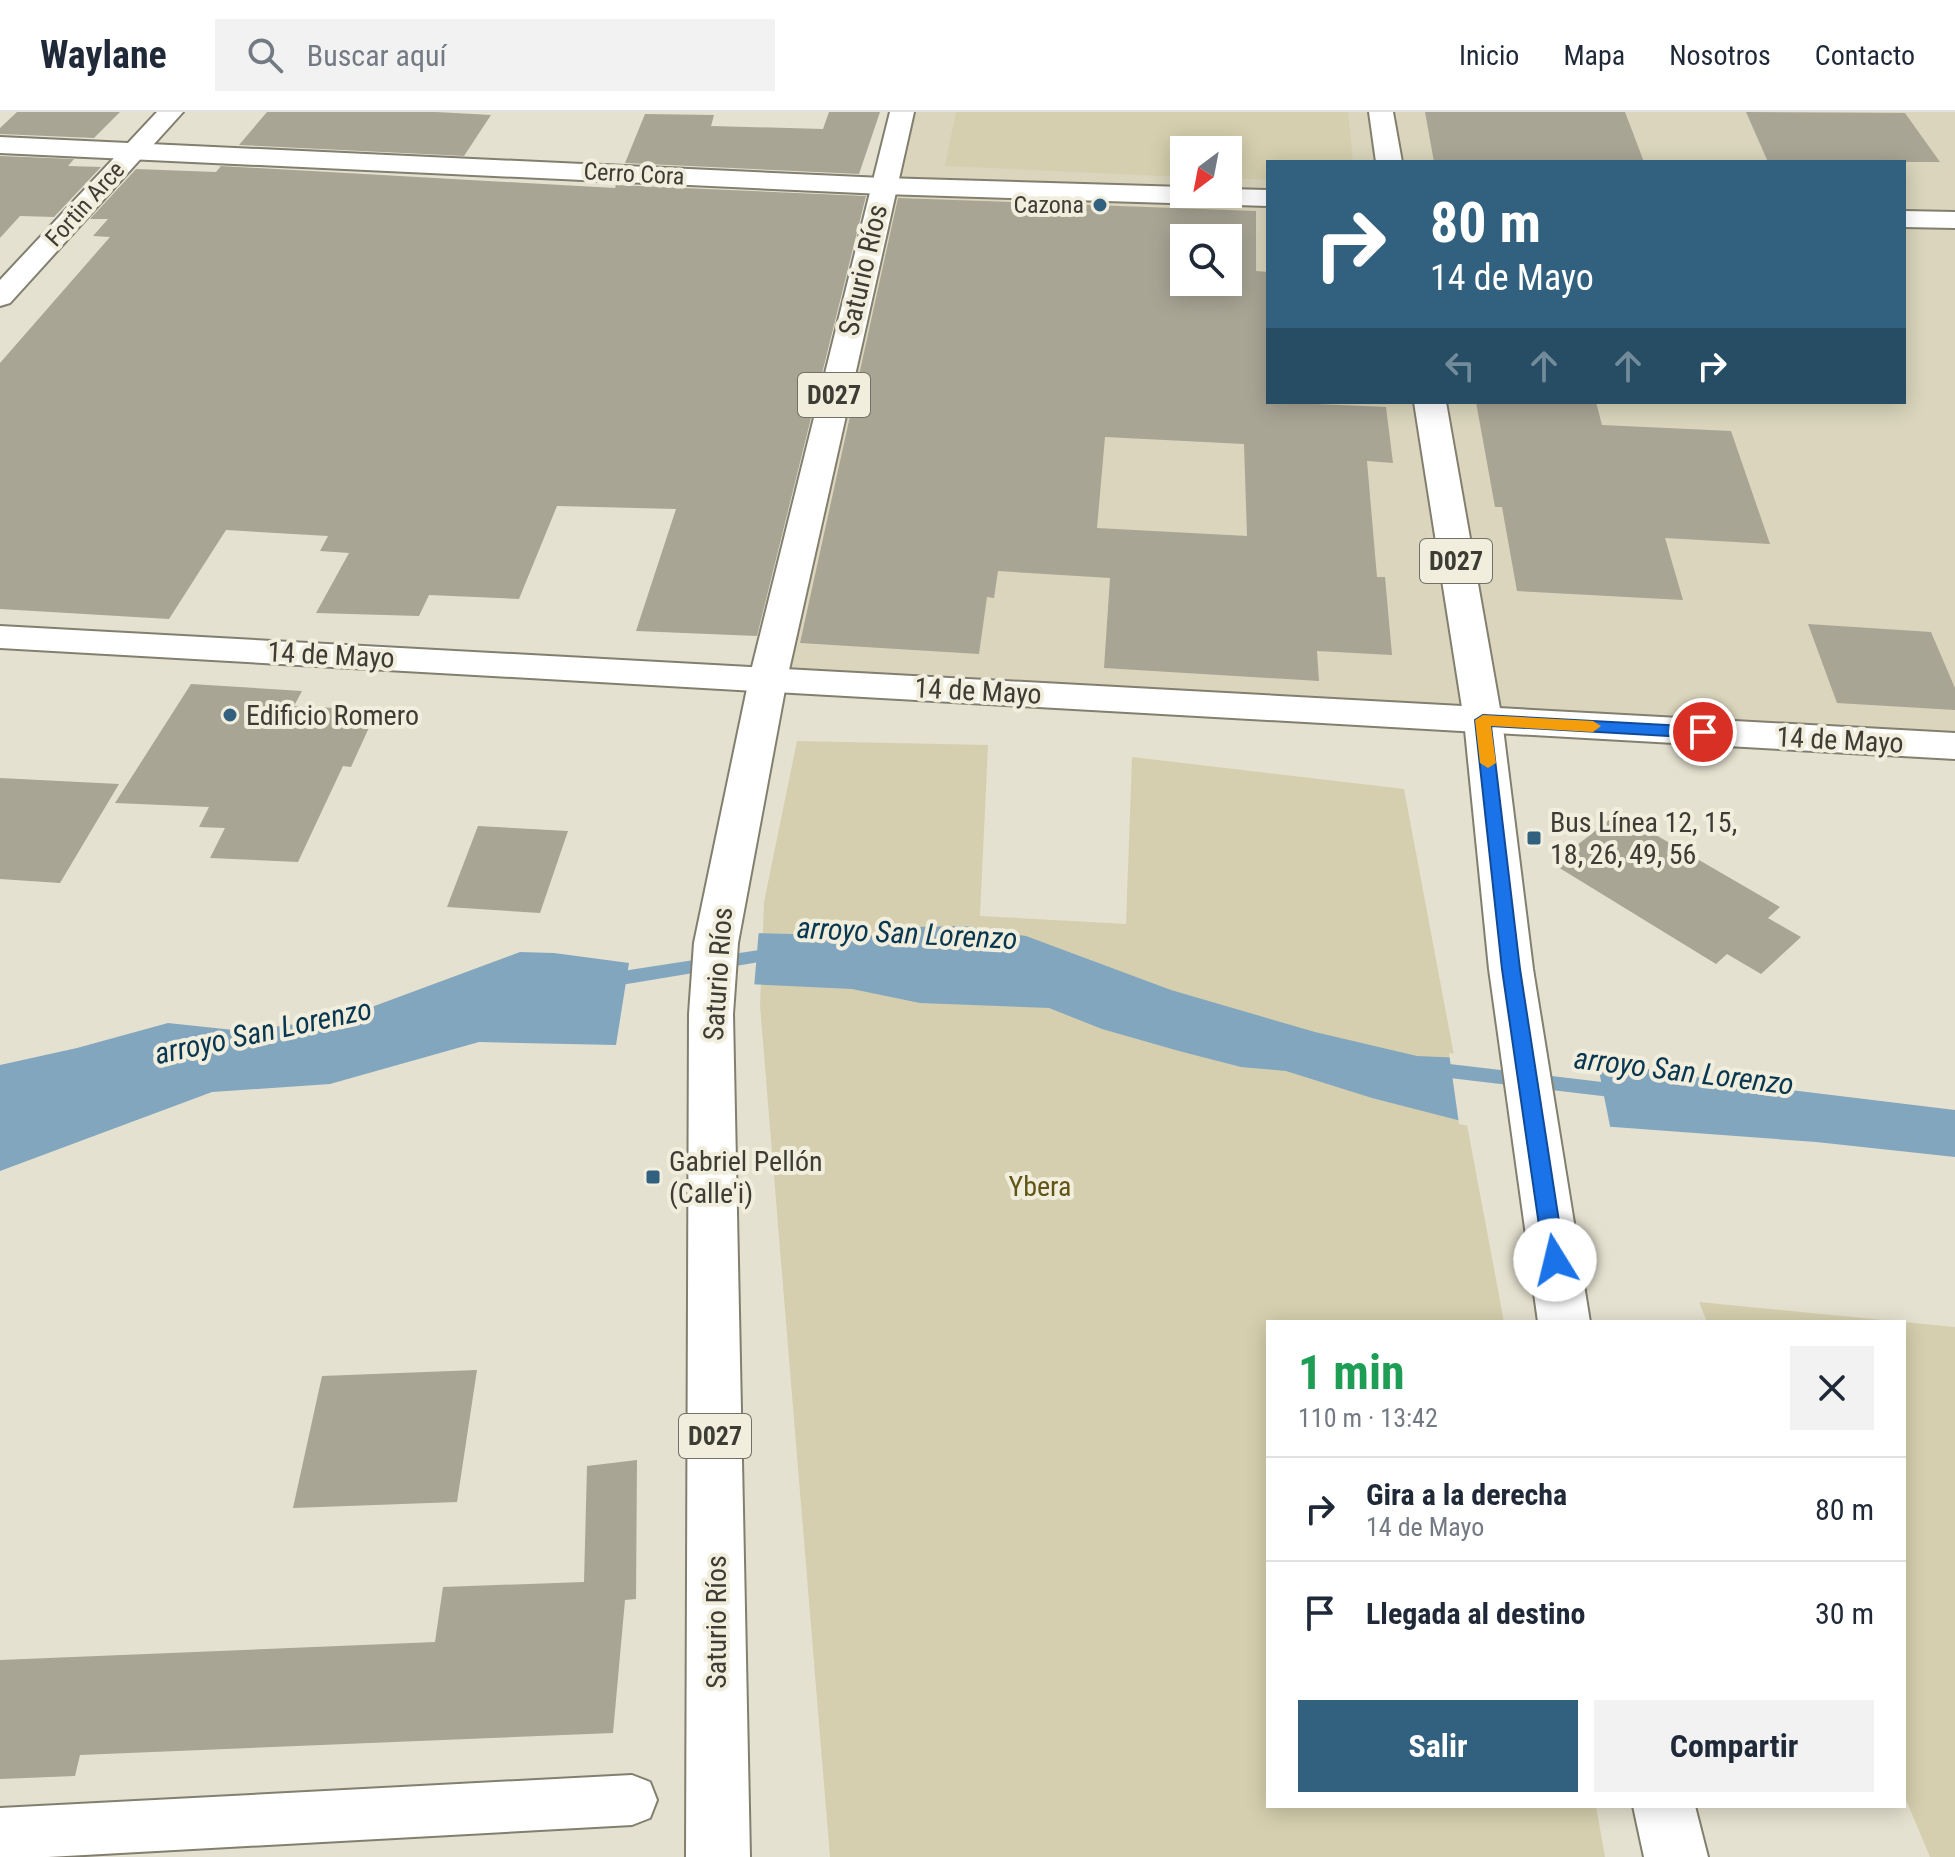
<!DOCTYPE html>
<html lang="es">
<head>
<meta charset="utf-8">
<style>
	:root { --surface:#fff; --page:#f2f2f3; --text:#1f2937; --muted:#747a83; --line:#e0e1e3; --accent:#31617f }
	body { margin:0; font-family:"Roboto Condensed",sans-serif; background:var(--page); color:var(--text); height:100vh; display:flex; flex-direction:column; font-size:30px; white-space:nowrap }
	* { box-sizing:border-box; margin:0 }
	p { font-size:26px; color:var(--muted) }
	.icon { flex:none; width:44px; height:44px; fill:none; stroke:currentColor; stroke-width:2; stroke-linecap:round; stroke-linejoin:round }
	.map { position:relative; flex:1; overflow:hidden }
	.drawer { position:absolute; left:1266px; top:1208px; width:640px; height:488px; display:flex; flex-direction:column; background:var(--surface); border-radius:0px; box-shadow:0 4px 20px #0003 }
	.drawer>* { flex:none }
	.top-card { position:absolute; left:1266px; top:48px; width:640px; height:244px; border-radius:0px; box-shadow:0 4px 20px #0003; background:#31617f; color:#fff; overflow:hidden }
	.needle { width:52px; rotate:212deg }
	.buttons { position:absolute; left:1170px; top:24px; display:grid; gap:16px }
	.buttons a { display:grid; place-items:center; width:72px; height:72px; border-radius:0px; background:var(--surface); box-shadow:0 4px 20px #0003; font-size:40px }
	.pin { position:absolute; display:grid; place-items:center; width:68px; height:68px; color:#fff; margin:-34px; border:4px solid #fff; border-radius:50%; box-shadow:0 2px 8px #0007 }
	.me { position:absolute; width:88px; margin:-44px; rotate:351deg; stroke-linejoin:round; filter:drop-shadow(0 0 6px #0008) }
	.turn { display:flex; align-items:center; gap:28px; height:168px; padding:0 32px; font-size:36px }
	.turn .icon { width:104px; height:104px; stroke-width:2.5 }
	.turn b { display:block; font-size:56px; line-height:68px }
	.lanes { display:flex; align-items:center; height:76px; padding:0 32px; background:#0003; justify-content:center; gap:40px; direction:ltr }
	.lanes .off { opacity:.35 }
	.round { display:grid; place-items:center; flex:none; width:84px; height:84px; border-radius:0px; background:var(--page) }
	.headline { display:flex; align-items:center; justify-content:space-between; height:136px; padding:0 32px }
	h1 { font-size:48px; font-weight:700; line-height:60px; color:#1e9e55 }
	.action { display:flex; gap:16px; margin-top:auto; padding:16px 32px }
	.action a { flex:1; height:92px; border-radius:0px; background:var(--accent); color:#fff; font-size:32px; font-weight:700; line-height:92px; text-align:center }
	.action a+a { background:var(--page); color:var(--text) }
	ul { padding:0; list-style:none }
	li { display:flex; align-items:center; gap:24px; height:104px; padding:0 32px; border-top:2px solid var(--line) }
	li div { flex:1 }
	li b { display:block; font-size:30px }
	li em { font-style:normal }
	header { display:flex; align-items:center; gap:48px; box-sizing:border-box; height:112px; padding:0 40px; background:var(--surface); border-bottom:2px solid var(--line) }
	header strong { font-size:38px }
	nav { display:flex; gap:44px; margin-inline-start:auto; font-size:28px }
	.search { width:560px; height:72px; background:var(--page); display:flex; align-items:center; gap:20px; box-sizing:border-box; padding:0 28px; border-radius:0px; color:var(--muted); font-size:30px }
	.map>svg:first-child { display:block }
</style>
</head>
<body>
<header>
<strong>Waylane</strong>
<div class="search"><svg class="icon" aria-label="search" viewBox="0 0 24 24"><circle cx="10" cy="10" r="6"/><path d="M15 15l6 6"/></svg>Buscar aquí</div>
<nav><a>Inicio</a><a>Mapa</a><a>Nosotros</a><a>Contacto</a></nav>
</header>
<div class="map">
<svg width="1955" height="1745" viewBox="0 0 1955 1745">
	<rect width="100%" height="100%" fill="#e4e1d0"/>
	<!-- built -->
	<path fill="#dad5bc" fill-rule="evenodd" d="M 900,0 L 1955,0 L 1955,636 L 762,570 ZM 1184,38 L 1228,38 L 1228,82 L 1184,82 ZM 1268,50 L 1904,50 L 1904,290 L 1268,290 ZM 1184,126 L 1228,126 L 1228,170 L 1184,170 Z"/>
	<!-- green -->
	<path fill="#d5cfaf" d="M 956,0 L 1348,0 L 1353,50 L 1268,50 L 1268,68 L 1228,66 L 1228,38 L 1184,38 L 1184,65 L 945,54 Z
		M 797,629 L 988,633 L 980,804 L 1126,812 L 1132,645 L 1404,677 L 1504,1210 L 1268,1210 L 1268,1694 L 1596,1694 L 1605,1745 L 830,1745 L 760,894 L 764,790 Z
		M 1699,1190 L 1955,1215 L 1955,1745 L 1930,1745 L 1904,1683 L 1904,1210 L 1707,1210 Z"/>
	<!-- water -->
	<path fill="#83a6bf" d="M 964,814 L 1026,824 L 1171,878 L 1315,920 L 1417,944 L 1463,946 L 1473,1012 L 1372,986 L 1286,959 L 1241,955 L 1179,939 L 1102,917 L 1049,896 L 920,891 L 852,877 L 748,872 L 752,821 L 870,824 L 914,815 Z
		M 520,840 L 554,841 L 629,851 L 616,933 L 479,930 L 330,972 L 212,980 L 0,1059 L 0,953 L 77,936 L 168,911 L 243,919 L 342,906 Z
		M 1590,947 L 1732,971 L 1955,998 L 1955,1045 L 1816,1030 L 1600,1014 Z"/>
	<!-- pier -->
	<path fill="#e4e1d0" d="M 751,817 L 759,817 L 754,876 L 746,876 L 744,872 L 748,821 Z
		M 1449,941 L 1467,944 L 1477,1011 L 1474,1015 L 1459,1012 Z
		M 1589,943 L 1596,944 L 1611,1019 L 1597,1015 L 1586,948 Z"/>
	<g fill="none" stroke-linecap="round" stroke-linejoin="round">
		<!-- stream -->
		<path fill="#83a6bf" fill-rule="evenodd" d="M 772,836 L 781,842 L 772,848 L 603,876 L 594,869 L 603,862 Z
			M 1441,951 L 1619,972 L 1626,974 L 1628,979 L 1626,984 L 1619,986 L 1441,965 L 1434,963 L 1432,958 L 1434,953 Z"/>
	</g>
	<!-- building -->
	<path fill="#a8a595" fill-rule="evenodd" d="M 17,0 L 120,0 L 94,26 L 0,22 L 0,16 Z
		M 267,0 L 436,0 L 491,3 L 464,44 L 239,33 Z
		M 829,0 L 880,0 L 859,62 L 625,51 L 645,2 L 714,3 L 711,14 L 823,17 Z
		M 1425,0 L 1625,0 L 1644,50 L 1434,50 Z
		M 1746,0 L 1905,1 L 1940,50 L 1768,50 Z
		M 0,44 L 74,47 L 68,54 L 101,55 L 54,105 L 20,104 L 0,126 Z
		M 221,54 L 615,76 L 616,73 L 866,84 L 757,524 L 636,519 L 676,397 L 557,394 L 519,487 L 429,483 L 419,504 L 316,501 L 349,441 L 320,439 L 328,424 L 226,418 L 169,507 L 0,497 L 0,251 L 110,125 L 93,124 L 108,107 L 90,107 L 136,57 L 216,60 Z
		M 898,86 L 1256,99 L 1256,159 L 1268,160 L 1268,290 L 1386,295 L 1393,351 L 1367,349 L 1377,465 L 1385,465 L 1392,543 L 1317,539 L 1319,569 L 1104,556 L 1110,466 L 998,459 L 994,486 L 987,485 L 979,542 L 800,531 ZM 1184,126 L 1228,126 L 1228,170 L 1184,170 ZM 1105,325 L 1244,332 L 1247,424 L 1097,416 Z
		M 1476,290 L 1596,290 L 1602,313 L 1731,319 L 1770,432 L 1665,426 L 1683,488 L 1517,479 L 1502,395 L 1495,395 Z
		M 1808,512 L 1931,520 L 1955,576 L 1955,598 L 1837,591 Z
		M 191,572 L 302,579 L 294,594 L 377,598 L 351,655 L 343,654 L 298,750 L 210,746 L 225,716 L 199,715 L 209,695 L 115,691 Z
		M 0,666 L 119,672 L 60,771 L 0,767 Z
		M 1618,701 L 1780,795 L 1768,806 L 1801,825 L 1761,862 L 1727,842 L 1716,852 L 1553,752 Z
		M 478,714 L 568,719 L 540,801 L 447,795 Z
		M 477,1258 L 457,1390 L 293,1396 L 322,1264 Z
		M 637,1348 L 636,1487 L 625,1488 L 613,1621 L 80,1643 L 75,1664 L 0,1667 L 0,1548 L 435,1530 L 443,1475 L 584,1470 L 587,1354 Z"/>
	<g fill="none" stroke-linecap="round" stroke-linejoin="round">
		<!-- service casing -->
		<g stroke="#827f6f" stroke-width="4">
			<path id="service" d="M 632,1663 L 650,1670 L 657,1688 L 650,1706 L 632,1713 L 48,1745 L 0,1745 L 0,1696 Z"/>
		</g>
		<!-- minor casing -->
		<g stroke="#827f6f" stroke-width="4">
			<path id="minor" d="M 157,0 L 183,0 L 10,191 L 0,194 L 0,168 Z"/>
		</g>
		<!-- tertiary casing -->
		<g stroke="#827f6f" stroke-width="4">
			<path id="tertiary" d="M 0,25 L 883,66 L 1184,75 L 1184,82 L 1228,82 L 1228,77 L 1268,78 L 1268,94 L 883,82 L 0,41 Z
				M 1904,99 L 1955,100 L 1955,116 L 1904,115 Z
				M 0,514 L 1955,621 L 1955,647 L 0,536 Z"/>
		</g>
		<!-- trunk casing -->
		<g stroke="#827f6f" stroke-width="4">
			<path id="trunk" d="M 890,0 L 914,0 L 787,567 L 738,831 L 733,902 L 750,1745 L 686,1745 L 689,902 L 694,831 L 749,567 Z
				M 1369,0 L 1393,0 L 1402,50 L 1376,50 Z
				M 1414,290 L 1446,290 L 1502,608 L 1533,857 L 1590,1210 L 1538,1210 L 1489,857 L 1464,608 Z
				M 1633,1694 L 1695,1694 L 1708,1745 L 1644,1745 Z"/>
		</g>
		<!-- service -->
		<use href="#service" fill="#fff" fill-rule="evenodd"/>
		<!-- minor -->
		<use href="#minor" fill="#fff" fill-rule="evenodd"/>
		<!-- tertiary -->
		<use href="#tertiary" fill="#fff" fill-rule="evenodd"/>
		<!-- trunk -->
		<use href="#trunk" fill="#fff" fill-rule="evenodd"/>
	</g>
	<!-- route -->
	<path fill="#1a73e8" stroke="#114b97" stroke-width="2" d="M 1483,603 L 1703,615 L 1711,620 L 1703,626 L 1491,614 L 1520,857 L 1565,1148 L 1562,1154 L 1555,1157 L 1547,1154 L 1544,1148 L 1502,857 L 1475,608 Z"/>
	<!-- slow -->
	<path fill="#f59e0b" d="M 1483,603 L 1593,609 L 1601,614 L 1593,620 L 1491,614 L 1496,651 L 1488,656 L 1480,651 L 1475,608 Z"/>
	<!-- markers -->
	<g fill="#31617f" stroke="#f2eedd" stroke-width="3">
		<circle cx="1100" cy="93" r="8"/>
		<circle cx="230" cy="603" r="8"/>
		<rect x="1526" y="718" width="16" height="16" rx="4"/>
		<rect x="645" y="1057" width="16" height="16" rx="4"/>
	</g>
	<g text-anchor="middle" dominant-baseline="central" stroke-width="8" stroke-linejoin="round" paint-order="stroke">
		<!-- far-street labels -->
		<g font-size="24" fill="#3d3c35" stroke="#f2eedd">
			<text transform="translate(634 62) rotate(3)">Cerro Cora</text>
			<text transform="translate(85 92) rotate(-48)">Fortin Arce</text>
		</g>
		<!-- far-poi labels -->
		<g font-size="24" fill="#3d3c35" stroke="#f2eedd" text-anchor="end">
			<text x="1084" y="93">Cazona</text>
		</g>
		<!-- shield labels -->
		<g fill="#f2eedd" stroke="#737167" stroke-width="2">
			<rect x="798" y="261" width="72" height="44" rx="6"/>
			<rect x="1420" y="427" width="72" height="44" rx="6"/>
			<rect x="679" y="1302" width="72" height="44" rx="6"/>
		</g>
		<g font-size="26" font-weight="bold" fill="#3d3c35">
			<text x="834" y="283">D027</text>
			<text x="1456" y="449">D027</text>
			<text x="715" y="1324">D027</text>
		</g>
		<!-- street labels -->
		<g font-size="28" fill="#3d3c35" stroke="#f2eedd">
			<text transform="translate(863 158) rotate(-77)">Saturio Ríos</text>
			<text transform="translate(331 543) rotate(3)">14 de Mayo</text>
			<text transform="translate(978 579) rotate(3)">14 de Mayo</text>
			<text transform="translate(1840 628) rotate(3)">14 de Mayo</text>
			<text transform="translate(718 862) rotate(-86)">Saturio Ríos</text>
			<text transform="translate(716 1510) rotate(-90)">Saturio Ríos</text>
		</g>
		<!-- poi labels -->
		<g font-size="28" fill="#3d3c35" stroke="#f2eedd" text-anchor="start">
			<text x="246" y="603">Edificio Romero</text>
			<text x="1550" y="710">Bus Línea 12, 15,<tspan x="1550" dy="32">18, 26, 49, 56</tspan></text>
			<text x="669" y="1049">Gabriel Pellón<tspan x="669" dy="32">(Calle'i)</tspan></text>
		</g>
		<!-- park labels -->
		<g font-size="28" fill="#625616" stroke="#f2eedd">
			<text x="1040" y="1074">Ybera</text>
		</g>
		<!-- water labels -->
		<g font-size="30" font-style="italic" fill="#083751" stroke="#f2eedd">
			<text transform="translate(907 821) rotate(3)">arroyo San Lorenzo</text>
			<text transform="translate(263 919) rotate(-12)">arroyo San Lorenzo</text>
			<text transform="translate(1684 959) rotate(7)">arroyo San Lorenzo</text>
		</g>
	</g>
</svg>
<div class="buttons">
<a><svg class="needle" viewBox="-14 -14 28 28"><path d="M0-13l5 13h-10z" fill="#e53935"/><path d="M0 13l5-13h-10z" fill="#747a83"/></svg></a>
<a><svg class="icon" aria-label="search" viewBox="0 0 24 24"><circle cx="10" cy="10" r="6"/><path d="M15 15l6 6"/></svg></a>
</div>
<div class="pin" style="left:1703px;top:620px;background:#d93025"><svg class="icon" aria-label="arrive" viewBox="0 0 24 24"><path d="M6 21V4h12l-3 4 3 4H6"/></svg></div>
<svg class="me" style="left:1555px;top:1148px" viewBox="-20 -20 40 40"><circle r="19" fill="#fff"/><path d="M0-13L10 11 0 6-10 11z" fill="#1a73e8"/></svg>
<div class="top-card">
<div class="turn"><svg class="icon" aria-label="right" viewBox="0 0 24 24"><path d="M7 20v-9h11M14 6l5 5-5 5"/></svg><div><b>80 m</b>14 de Mayo</div></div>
<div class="lanes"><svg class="icon off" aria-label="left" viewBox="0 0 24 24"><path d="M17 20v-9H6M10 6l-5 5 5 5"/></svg><svg class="icon off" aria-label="ahead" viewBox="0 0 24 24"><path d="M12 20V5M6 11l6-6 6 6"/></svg><svg class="icon off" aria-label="ahead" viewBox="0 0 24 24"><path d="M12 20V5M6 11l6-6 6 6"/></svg><svg class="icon" aria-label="right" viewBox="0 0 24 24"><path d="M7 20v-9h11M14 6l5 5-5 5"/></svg></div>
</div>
<section class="drawer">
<div class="headline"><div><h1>1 min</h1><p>110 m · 13:42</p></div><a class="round"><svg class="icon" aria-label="close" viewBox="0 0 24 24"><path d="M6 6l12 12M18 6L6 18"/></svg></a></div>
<ul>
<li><svg class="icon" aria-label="right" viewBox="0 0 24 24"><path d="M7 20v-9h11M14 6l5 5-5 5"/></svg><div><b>Gira a la derecha</b><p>14 de Mayo</p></div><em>80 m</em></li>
<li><svg class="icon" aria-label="arrive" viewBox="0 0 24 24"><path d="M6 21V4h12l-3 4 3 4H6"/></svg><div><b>Llegada al destino</b></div><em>30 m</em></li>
</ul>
<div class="action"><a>Salir</a><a>Compartir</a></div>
</section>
</div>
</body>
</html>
